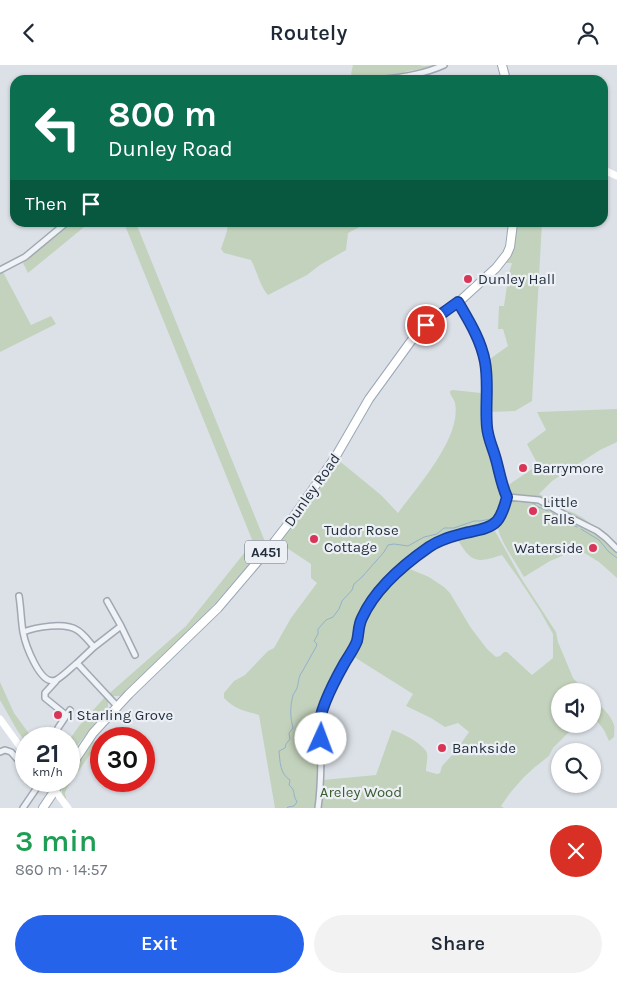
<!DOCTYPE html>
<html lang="en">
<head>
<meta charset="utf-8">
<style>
	:root { --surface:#fff; --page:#f2f2f3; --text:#1f2937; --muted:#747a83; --accent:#2563eb }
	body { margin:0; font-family:Karla,sans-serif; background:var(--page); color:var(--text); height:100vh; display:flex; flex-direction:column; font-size:19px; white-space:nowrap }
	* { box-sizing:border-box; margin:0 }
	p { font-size:16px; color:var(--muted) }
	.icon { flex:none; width:28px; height:28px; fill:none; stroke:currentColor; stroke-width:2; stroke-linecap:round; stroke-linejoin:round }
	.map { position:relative; height:743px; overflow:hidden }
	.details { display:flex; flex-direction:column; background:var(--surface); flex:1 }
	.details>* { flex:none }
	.banner { position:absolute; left:10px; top:10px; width:598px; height:152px; border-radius:15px; box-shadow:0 1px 4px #0004; background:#0b6e4f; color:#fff; overflow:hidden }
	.tools { position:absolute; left:551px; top:618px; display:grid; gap:10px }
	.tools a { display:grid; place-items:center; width:50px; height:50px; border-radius:50%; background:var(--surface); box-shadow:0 1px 4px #0004; font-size:25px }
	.speed { position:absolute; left:15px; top:662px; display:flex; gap:10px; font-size:25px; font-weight:700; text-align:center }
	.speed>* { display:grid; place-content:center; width:65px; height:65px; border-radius:50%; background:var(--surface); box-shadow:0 1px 4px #0004; line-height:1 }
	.speed small { font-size:12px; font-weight:400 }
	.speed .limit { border:8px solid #d22; background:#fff; color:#111 }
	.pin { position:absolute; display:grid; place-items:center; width:42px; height:42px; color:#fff; margin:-21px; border:2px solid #fff; border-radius:50%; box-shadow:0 1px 5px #0007 }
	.me { position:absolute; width:55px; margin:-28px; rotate:2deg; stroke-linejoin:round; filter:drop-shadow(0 0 4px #0008) }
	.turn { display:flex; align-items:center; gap:18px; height:105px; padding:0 15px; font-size:22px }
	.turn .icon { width:65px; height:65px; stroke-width:2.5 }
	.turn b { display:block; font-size:35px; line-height:42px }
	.then { display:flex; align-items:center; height:48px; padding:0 15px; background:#0003; gap:10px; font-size:19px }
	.round { display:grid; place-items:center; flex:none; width:52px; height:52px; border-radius:26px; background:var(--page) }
	.overview { display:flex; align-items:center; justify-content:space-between; height:85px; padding:0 15px }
	h1 { font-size:30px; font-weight:600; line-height:38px; color:#1e9e55 }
	.action { display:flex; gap:10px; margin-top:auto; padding:10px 15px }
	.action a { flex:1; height:58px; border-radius:30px; background:var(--accent); color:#fff; font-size:20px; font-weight:600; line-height:58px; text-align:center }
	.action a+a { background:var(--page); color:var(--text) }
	header { display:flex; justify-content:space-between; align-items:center; height:65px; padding:0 15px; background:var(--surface); font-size:22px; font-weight:600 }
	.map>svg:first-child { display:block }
</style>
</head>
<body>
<header><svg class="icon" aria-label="back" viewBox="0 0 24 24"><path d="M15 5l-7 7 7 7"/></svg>Routely<svg class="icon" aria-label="person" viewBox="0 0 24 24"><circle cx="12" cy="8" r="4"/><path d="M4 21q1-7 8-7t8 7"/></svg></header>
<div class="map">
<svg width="617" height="743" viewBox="0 0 617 743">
	<rect width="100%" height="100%" fill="#dce1e8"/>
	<!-- green -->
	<path fill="#c3d2bc" d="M 353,0 L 418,0 L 424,1 L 436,0 L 423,4 L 408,6 L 395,11 L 354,13 L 351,9 Z
		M 71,158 L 89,158 L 28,208 L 23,198 Z
		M 124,158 L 136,158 L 266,479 L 205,550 L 126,627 L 121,631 L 113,631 L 108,636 L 108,642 L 69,691 L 69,675 L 79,661 L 104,633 L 186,561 L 253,477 Z
		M 228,158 L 316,158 L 319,162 L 327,158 L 367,158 L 348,168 L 346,185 L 320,200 L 307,210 L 268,230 C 260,222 257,206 251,195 L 224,188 L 221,184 L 227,166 Z
		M 516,158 L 542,158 L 532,336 L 515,346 L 488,347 L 488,309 L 487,296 L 508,281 L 503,264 L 498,264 L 499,241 L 504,241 L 509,208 L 512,198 L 505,198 Z
		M 3,207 L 31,260 L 51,251 L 56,259 L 0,287 L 0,209 Z
		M 453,325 L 481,328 L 483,329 L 484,330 C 485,344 482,359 486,373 C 488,383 491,393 495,403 C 501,420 507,429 499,447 C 497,452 494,456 490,459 L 446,472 L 431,478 L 423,484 L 398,504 L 362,549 L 357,558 L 354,578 L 348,587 L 328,627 L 317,658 L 319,698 L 318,728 L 316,743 L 275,743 L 259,650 C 243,645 236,645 224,633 L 224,628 L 234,616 L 245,610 L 268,586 L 274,583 L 291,553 L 317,518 L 311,513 L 311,499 L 278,477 L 337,394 L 381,430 L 398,448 C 418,421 462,372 455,338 C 454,334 451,331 450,328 L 450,326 Z
		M 617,344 L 617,377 L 600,385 L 552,416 L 539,429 L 545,432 L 562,444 L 574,448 L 583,453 L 600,466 L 575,453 L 540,433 L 508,430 L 507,421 L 538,400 L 527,379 L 546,365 L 537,347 Z
		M 518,435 L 533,437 L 565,453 L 591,465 L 601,471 L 617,487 L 617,513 L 599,497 L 583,487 L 564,490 L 550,496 L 524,512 C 518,501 498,473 498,462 C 498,454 505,443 509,436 Z
		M 489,464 L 492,464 L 495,466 L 521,513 L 556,567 L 558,577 L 573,613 L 585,626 L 560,626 L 560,659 L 580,659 L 572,664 L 553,683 L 549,691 L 535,702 L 524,712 L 510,728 L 501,741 L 504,743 L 320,743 L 323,715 L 376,710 L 392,665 C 401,667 421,678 426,686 C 429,690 426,700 426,706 L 437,709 L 440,708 L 442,701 L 455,687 L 469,667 L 458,658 L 445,662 L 431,653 L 406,641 L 413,629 L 351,590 L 365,551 L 387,519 L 405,502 L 429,512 L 444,522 L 450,528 L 471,563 L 487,584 L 496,592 L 500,591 L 504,587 L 507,587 L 532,610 L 553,593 L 553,569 L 540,546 L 519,514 L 502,490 C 474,499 471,497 456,472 Z
		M 0,617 L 14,648 L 33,674 L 26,674 L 26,678 L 17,665 L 0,635 Z
		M 593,634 C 600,640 611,650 614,660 C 615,663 614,668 614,672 L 609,676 L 604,665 L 593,651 Z
		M 94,675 L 95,682 L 67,723 L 65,728 L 67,738 L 62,731 L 62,722 L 66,716 L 69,716 L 69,711 Z"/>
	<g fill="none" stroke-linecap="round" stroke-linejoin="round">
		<!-- stream -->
		<path stroke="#93b1cb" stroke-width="1" d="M 509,437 L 519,436 L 534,438 L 536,441 L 548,446
			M 553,449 L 562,455 L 577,462
			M 581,464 L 599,475 L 609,487 L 617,493
			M 287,743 L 288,742 L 294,741 L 297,737 C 297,736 295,734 295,733 C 293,727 295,725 289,720 L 290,715 C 280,709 280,697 279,686 L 285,683 L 286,679 L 290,674 L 289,668 L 293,663 C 290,652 290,642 293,630 C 294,628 296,626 297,623 C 299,617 298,612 302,607 L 316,582 L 317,579 L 314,576 L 318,569 L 318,564 L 326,555 L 333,552 L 339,544 L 342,536 L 352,525 L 354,519 L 362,512 L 384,487 L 388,480 L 394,479 L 408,481 L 424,472 L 437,469 L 444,463 L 454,463 L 474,456 L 480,456 L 491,454 L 497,451"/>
		<!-- street casing -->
		<g stroke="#a1a8b2" stroke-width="8">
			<path id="street" d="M 369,15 C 394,14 420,11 444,0
				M 0,205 L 25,192 L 66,158
				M 507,432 L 539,435 L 565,450 L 597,466 L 606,473 L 617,484
				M 19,531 C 21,543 21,555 23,567 C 25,578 40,622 56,615 C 61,613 72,602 77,598 L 117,641
				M 107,536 L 121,561 L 135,590
				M 23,567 C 36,562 65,557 77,565 C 84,569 89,577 94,582
				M 77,598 L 94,582 L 121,561
				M 56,616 L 45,628 L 45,633 L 66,650
				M 58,663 L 70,645
				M 0,687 L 5,685 L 11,687 L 26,704
				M 23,743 L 36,724 L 37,720 L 36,716
				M 318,743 C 321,723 321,703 321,682 C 321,675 318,667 319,660 C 323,631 342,606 355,581 C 358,574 357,566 360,559 C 363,547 372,536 379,526 C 395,505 428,479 454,471 C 466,467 484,467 494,459 C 501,453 505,440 507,432 L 494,389 L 489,375 L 487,367 C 486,348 488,328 486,309 C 484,282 471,260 458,237"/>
		</g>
		<!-- primary casing -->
		<g stroke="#9aa6b4" stroke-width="10">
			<path id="primary" d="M 502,0 L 506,15
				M 69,704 L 93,668 L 129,629 L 218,543 L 275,476 L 292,454 L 336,391 L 369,334 L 414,272 L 422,264 L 462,234 L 496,203 L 507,189 L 510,182 L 513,158
				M 43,743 L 61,716"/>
		</g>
		<!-- street -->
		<use href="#street" stroke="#eff2f6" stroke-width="5"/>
		<!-- secondary -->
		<path stroke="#fff" stroke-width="7" d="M 602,104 L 617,111
			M 0,654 L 26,690
			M 48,716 L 68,743"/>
		<!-- primary -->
		<use href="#primary" stroke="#fff" stroke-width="8"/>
	</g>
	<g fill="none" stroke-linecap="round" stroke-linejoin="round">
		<!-- route casing -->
		<g stroke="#184099" stroke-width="12">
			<path id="route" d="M 321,674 C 320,671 319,667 319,663 C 319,645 335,615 344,599 C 348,592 354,584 357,576 C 359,568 358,561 362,553 C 375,524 403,500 429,482 C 439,475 450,472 461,469 C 472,466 489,465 497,456 C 502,450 505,440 507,432 C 501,419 499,404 495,391 C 492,381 488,373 487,362 C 485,340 489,318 485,297 C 481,275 469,256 458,237 L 426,260"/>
		</g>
		<!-- route -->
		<use href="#route" stroke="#2563eb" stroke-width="9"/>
	</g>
	<!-- markers -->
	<g fill="#d93556" stroke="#ecf0f5" stroke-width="2">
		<circle cx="468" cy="214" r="5"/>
		<circle cx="523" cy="403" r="5"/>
		<circle cx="533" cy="446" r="5"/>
		<circle cx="314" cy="474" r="5"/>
		<circle cx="593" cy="483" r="5"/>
		<circle cx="58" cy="650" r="5"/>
		<circle cx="442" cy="683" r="5"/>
	</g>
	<g text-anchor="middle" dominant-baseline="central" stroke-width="4.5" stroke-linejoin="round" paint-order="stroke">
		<!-- shield labels -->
		<rect fill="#ecf0f5" stroke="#616a76" stroke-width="1" x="245" y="475.5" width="42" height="23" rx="4"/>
		<g font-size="14" font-weight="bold" fill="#25303f">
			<text x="266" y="487">A451</text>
		</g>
		<!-- poi labels -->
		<g font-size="15" fill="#25303f" stroke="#ecf0f5" text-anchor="start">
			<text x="478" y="214">Dunley Hall</text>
			<text x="533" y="403">Barrymore</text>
			<text x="543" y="437">Little<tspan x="543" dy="17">Falls</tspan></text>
			<text x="324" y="465">Tudor Rose<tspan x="324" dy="17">Cottage</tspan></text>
			<text x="583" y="483" text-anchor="end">Waterside</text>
			<text x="68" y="650">1 Starling Grove</text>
			<text x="452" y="683">Bankside</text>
		</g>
		<!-- street labels -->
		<g font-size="15" fill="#25303f" stroke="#ecf0f5">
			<text transform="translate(312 425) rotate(-55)">Dunley Road</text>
		</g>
		<!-- park labels -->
		<g font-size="15" fill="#3b5c31" stroke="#ecf0f5">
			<text x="361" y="727">Areley Wood</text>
		</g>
	</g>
</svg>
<div class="tools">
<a><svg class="icon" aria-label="sound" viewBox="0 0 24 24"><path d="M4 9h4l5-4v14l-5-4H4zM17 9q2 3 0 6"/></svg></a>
<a><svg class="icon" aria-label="search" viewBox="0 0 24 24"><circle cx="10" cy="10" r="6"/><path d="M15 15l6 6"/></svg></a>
</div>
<div class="speed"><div>21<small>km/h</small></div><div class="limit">30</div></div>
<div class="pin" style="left:426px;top:260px;background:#d93025"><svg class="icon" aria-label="arrive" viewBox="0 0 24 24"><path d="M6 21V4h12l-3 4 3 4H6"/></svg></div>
<svg class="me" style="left:321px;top:674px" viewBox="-20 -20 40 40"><circle r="19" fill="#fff"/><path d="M0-13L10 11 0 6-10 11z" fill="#2563eb"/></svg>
<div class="banner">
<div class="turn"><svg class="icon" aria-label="left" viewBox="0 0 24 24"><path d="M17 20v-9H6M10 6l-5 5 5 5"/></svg><div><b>800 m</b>Dunley Road</div></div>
<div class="then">Then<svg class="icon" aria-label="arrive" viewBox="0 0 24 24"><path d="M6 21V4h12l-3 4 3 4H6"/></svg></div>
</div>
</div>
<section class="details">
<div class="overview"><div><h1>3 min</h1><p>860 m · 14:57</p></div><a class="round" style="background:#d93025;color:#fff"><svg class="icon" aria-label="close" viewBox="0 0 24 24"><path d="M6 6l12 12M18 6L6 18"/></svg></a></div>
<div class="action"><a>Exit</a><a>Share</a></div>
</section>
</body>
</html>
